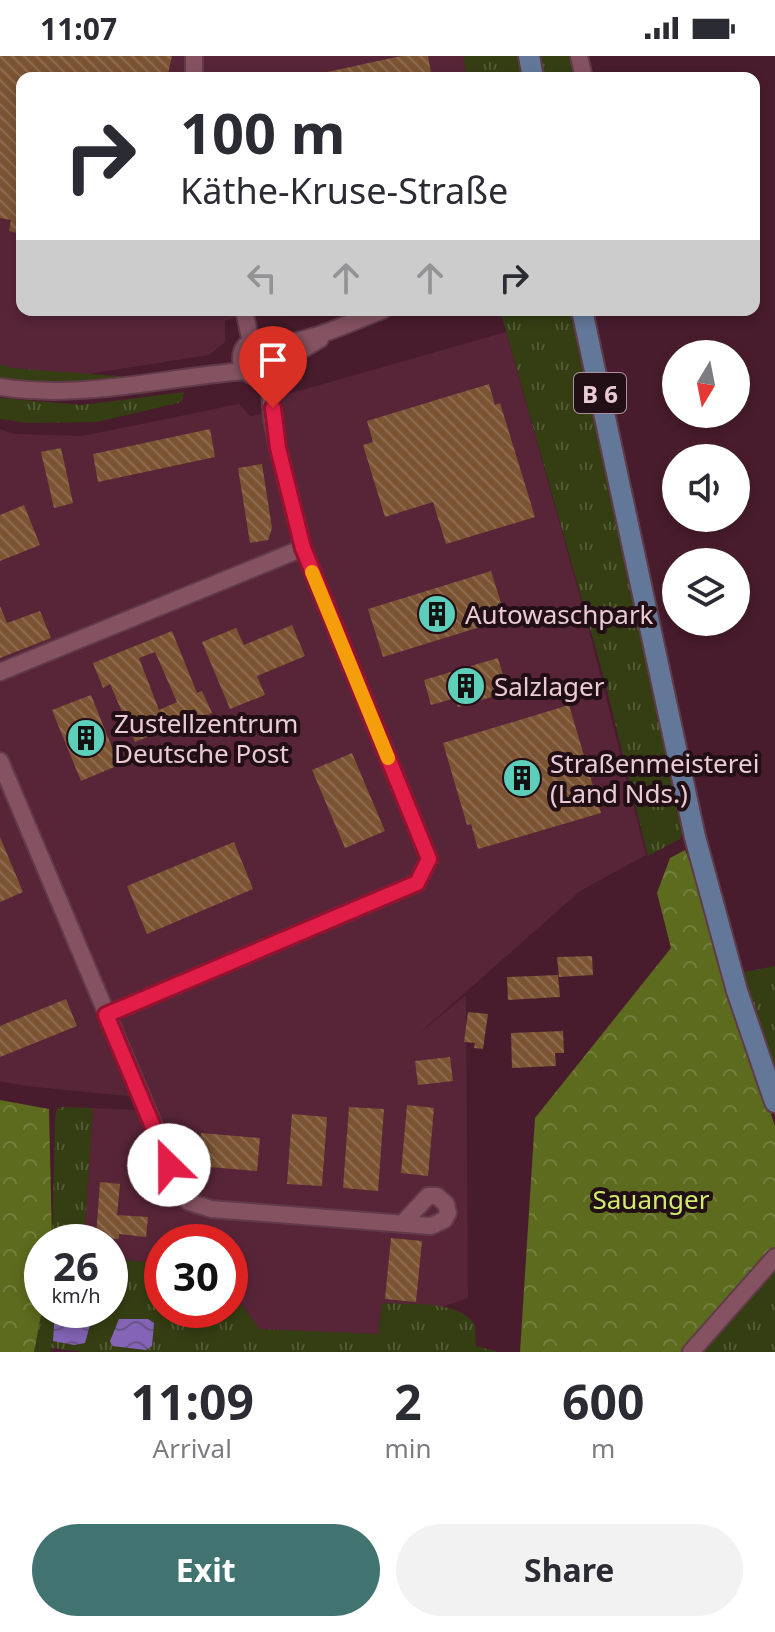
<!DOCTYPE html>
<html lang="en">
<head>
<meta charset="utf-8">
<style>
	:root { --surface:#fff; --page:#f2f2f3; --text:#2b2b33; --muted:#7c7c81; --accent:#417470 }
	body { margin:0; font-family:"Noto Sans",sans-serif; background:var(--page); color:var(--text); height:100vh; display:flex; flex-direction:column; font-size:30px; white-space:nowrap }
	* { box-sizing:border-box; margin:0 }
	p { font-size:26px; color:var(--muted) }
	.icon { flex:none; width:44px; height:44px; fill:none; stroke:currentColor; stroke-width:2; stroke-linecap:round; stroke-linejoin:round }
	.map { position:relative; height:1296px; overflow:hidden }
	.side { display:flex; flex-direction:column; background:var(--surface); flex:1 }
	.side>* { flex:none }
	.hud { position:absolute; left:16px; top:16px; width:744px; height:244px; border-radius:16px; box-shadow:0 4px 12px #0003; background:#fff; color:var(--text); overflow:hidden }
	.needle { width:52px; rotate:190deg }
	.controls { position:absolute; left:662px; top:284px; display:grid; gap:16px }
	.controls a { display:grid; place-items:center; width:88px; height:88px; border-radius:50%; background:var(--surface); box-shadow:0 4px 12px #0003; font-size:40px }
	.speed { position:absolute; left:24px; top:1168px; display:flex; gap:16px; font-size:40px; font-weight:700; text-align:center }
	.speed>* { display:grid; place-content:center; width:104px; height:104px; border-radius:50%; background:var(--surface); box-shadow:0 4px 12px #0003; line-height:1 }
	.speed small { font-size:20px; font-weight:400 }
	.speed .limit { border:12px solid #d22; background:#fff; color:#111 }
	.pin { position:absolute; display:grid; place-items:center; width:68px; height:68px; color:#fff; margin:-82px -34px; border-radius:50% 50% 50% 0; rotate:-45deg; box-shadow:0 0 8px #0007 }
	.pin .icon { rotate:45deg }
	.me { position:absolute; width:88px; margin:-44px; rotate:337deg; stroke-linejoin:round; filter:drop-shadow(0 0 6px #0008) }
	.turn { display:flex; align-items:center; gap:28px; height:168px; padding:0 32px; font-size:36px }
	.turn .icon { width:104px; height:104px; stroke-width:2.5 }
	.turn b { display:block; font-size:56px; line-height:68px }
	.lanes { display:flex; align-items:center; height:76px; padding:0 32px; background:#0003; justify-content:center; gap:40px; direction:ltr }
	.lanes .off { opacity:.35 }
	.eta { display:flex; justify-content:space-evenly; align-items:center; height:136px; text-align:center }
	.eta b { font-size:48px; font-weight:700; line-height:56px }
	.cta { display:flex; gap:16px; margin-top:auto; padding:16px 32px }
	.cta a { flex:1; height:92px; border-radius:48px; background:var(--accent); color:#fff; font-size:32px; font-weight:700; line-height:92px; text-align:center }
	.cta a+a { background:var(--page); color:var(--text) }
	.status { display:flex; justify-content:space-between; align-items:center; height:56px; padding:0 40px; background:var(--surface); direction:ltr }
	.status svg { height:22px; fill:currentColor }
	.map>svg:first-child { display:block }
</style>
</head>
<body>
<div class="status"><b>11:07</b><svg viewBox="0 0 49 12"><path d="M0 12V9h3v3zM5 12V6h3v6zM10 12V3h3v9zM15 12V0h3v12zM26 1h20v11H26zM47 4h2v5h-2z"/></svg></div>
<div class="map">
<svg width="775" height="1296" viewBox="0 0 775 1296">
	<defs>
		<pattern id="grass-tufts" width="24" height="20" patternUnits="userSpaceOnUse" patternTransform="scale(2)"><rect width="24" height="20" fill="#353e13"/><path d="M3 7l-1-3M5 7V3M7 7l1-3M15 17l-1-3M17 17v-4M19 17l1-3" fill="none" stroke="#525934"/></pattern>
		<pattern id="forest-crowns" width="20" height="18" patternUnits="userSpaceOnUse" patternTransform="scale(2)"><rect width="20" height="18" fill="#5c6b1e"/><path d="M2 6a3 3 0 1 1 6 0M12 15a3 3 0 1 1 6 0" fill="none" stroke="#747f3e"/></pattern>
		<pattern id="water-waves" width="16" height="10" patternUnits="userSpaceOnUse" patternTransform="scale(2)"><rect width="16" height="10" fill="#8364b6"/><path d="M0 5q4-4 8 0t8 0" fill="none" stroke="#6b5487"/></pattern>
		<pattern id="building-back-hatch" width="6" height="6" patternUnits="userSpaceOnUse" patternTransform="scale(2)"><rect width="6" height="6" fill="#7b5433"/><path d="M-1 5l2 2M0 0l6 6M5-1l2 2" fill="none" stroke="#8e6b50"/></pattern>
	</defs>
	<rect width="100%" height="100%" fill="#481c2c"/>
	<!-- built -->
	<path fill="#582538" d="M 0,0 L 463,0 L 467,22 L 22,22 L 22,254 L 262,254 L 225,265 L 225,286 L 209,299 L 88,318 L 12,312 L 0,308 Z
		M 506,276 L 585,558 L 646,799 L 580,835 L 415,981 L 466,939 L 468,1242 L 441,1251 L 382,1247 L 378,1278 L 259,1273 L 230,1233 L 230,1186 L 162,1186 L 162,1207 L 110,1203 L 110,1186 L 84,1186 L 93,1052 L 161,1055 L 127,1040 L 25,1030 L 0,1025 L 0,373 L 14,378 L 82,380 L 239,348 L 250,360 L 283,354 L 281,340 Z"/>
	<!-- grass -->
	<path fill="url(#grass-tufts)" d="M 463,0 L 518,0 L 521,22 L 467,22 Z
		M 538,0 L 573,0 L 577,22 L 543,22 Z
		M 500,254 L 574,254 L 685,770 L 680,783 L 648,800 L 604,622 Z
		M 0,308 L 12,312 L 131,321 L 80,326 L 8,324 L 0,322 Z
		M 184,336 L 182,345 L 178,347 L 97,366 L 27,367 L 0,363 L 0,342 L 82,349 Z
		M 775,910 L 775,1023 L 739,917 Z
		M 61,1051 L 93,1052 L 84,1186 L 52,1186 L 55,1065 L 56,1055 Z
		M 110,1203 L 162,1207 L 162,1254 L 230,1254 L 230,1233 L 259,1273 L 378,1278 L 382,1247 C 410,1249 458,1243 475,1269 L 476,1290 L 498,1296 L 84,1296 L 52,1292 L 50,1296 L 34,1296 L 42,1254 L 78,1254 L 55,1255 L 91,1265 L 83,1254 L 110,1254 Z
		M 775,1213 L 775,1296 L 699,1296 Z"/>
	<!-- forest -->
	<path fill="url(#forest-crowns)" d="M 685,794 L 702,837 L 730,938 L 775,1070 L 775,1194 L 686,1296 L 520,1296 L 535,1062 L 671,892 L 657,837 L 670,802 Z
		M 0,1044 L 49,1053 L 52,1186 L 42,1186 L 42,1254 L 34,1296 L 0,1296 Z"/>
	<!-- water -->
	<path fill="url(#water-waves)" d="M 83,1254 L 91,1265 L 85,1287 L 74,1289 L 53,1285 L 55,1255 Z
		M 119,1263 L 148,1263 L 154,1267 L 152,1290 L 146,1294 L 112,1290 L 110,1285 Z"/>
	<!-- building -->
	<path fill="url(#building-back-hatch)" fill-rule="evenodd" d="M 0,0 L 172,0 L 167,22 L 22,22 L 22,178 L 9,175 L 11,164 L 0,162 Z
		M 401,0 L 428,0 L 432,22 L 318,22 L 318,18 Z
		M 489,328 L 495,349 L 500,347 L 535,461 L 446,488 L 433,446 L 385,461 L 363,389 L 373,386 L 367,365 Z
		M 210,373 L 215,401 L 98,426 L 93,398 Z
		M 61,392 L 73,447 L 54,452 L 41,396 Z
		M 262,408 L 272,472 L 268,484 L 250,487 L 238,412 Z
		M 24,449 L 40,489 L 0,505 L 0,459 Z
		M 491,515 L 506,563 L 383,601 L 368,553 Z
		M 0,550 L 7,567 L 40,555 L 51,582 L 0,602 Z
		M 292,569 L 305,600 L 257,620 L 265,639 L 230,653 L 202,586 L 236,572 L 244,589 Z
		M 172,575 L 197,637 L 202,635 L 212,657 L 199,663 L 195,653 L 163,666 L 166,673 L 135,686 L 110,628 L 103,632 L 93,607 ZM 155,596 L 177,646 L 159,654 L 139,602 Z
		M 498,602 L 508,636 L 458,651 L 456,642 L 431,649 L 424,624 Z
		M 91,639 L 119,709 L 81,725 L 52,654 Z
		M 569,649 L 601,757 L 478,793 L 471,768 L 467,769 L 443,687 Z
		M 352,697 L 385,775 L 345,792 L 312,714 Z
		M 0,781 L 23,836 L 0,846 Z
		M 234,786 L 253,833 L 147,878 L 127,830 Z
		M 592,900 L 593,919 L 559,921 L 557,901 Z
		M 558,919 L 560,941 L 508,944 L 507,921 Z
		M 66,943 L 77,970 L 0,1001 L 0,970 Z
		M 468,956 L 488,958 L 483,993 L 474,992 L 475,987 L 464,986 Z
		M 563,975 L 564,997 L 555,997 L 556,1010 L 512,1012 L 511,977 Z
		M 450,1001 L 453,1025 L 418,1029 L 415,1005 Z
		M 407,1049 L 434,1052 L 428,1120 L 401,1117 Z
		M 349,1051 L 384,1053 L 378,1135 L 343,1132 Z
		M 292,1058 L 327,1061 L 322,1130 L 287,1128 Z
		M 201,1077 L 260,1082 L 257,1115 L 198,1110 Z
		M 100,1126 L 120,1128 L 117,1159 L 148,1161 L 146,1181 L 119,1178 L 119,1183 L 96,1181 Z
		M 391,1182 L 422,1185 L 416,1246 L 385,1243 Z"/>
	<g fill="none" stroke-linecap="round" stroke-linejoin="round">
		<!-- minor casing -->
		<g stroke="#613b4a" stroke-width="20">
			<path id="minor" d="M 579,0 L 584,22
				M 194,22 L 194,0
				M 244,254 L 251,286
				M241 302a19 19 0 1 1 38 0a19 19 0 1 1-38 0Z
				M 273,288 C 310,287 348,267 383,254
				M 278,308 L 320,283
				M 0,331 C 84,344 164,321 246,315
				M 0,616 L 303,492
				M 0,705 L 184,1141 L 189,1146 L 211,1153 L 431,1170 L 444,1164 L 448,1157 L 446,1148 L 437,1140 L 428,1140 L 403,1167
				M 106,959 L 417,827 L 429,803 L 303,492 L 278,392 L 272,363 L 269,318
				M 691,1296 L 775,1201"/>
		</g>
		<!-- major casing -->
		<g stroke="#613b4a" stroke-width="24">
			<path id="major" d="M 529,0 L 533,22
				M 582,254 L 695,781 L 737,935 L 775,1046"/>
		</g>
		<!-- minor -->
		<use href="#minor" stroke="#855262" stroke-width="16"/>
		<!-- major -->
		<use href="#major" stroke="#637899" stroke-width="20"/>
	</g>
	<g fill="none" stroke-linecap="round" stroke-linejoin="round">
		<!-- route casing -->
		<g stroke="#92132f" stroke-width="20">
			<path id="route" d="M 169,1109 L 106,959 L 417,827 L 429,803 L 303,492 L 278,392 L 273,352"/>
		</g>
		<!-- route -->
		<use href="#route" stroke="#e11d48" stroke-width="14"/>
		<!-- slow -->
		<path stroke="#f59e0b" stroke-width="14" d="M 312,516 L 388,702"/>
	</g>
	<!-- icons -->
	<defs>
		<g id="building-disc" transform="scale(2)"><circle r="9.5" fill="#5cceba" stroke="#220e15"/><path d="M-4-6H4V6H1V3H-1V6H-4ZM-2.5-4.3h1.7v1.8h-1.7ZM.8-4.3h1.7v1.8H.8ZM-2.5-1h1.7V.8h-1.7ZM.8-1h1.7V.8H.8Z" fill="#111"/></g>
	</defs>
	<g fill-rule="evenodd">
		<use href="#building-disc" x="437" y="558"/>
		<use href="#building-disc" x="466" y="630"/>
		<use href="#building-disc" x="86" y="682"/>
		<use href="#building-disc" x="522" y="722"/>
	</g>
	<g text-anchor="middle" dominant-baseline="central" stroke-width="8" stroke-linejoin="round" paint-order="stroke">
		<!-- shield labels -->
		<rect fill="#220e15" stroke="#ae929b" stroke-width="2" x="574" y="317" width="52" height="40" rx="6"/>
		<g font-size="24" font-weight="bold" fill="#eacbd4">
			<text x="600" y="337">B 6</text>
		</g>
		<!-- poi labels -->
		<g font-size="26" fill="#eacbd4" stroke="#220e15" text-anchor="start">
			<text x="465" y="558">Autowaschpark</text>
			<text x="494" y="630">Salzlager</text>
			<text x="114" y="667">Zustellzentrum<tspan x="114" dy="30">Deutsche Post</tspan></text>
			<text x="550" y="707">Straßenmeisterei<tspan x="550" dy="30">(Land Nds.)</tspan></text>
		</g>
		<!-- park labels -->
		<g font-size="26" fill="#d1ec6c" stroke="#220e15">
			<text x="651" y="1143">Sauanger</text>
		</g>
	</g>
</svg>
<div class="controls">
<a><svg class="needle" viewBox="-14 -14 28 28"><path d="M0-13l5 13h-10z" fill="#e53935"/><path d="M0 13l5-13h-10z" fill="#7c7c81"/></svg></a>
<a><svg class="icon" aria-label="sound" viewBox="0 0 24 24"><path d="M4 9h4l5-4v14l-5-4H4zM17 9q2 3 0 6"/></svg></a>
<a><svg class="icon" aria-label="layers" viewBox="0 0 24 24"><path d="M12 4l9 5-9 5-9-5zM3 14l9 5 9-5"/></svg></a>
</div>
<div class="speed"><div>26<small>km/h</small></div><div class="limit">30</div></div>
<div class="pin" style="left:273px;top:352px;background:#d93025"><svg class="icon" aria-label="arrive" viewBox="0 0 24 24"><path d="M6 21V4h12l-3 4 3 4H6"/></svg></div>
<svg class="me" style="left:169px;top:1109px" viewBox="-20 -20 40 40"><circle r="19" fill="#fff"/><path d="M0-13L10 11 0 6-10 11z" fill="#e11d48"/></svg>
<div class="hud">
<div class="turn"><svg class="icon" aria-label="right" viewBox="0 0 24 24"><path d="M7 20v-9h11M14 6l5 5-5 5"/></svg><div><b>100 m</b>Käthe-Kruse-Straße</div></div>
<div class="lanes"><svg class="icon off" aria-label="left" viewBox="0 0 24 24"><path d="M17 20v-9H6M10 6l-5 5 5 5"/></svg><svg class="icon off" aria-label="ahead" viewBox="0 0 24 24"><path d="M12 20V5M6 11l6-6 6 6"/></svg><svg class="icon off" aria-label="ahead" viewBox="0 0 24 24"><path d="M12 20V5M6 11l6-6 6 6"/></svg><svg class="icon" aria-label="right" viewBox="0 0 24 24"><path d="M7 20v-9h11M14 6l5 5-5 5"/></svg></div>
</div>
</div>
<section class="side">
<div class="eta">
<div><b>11:09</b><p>Arrival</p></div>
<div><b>2</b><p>min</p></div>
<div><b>600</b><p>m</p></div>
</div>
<div class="cta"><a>Exit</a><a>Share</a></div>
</section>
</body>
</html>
